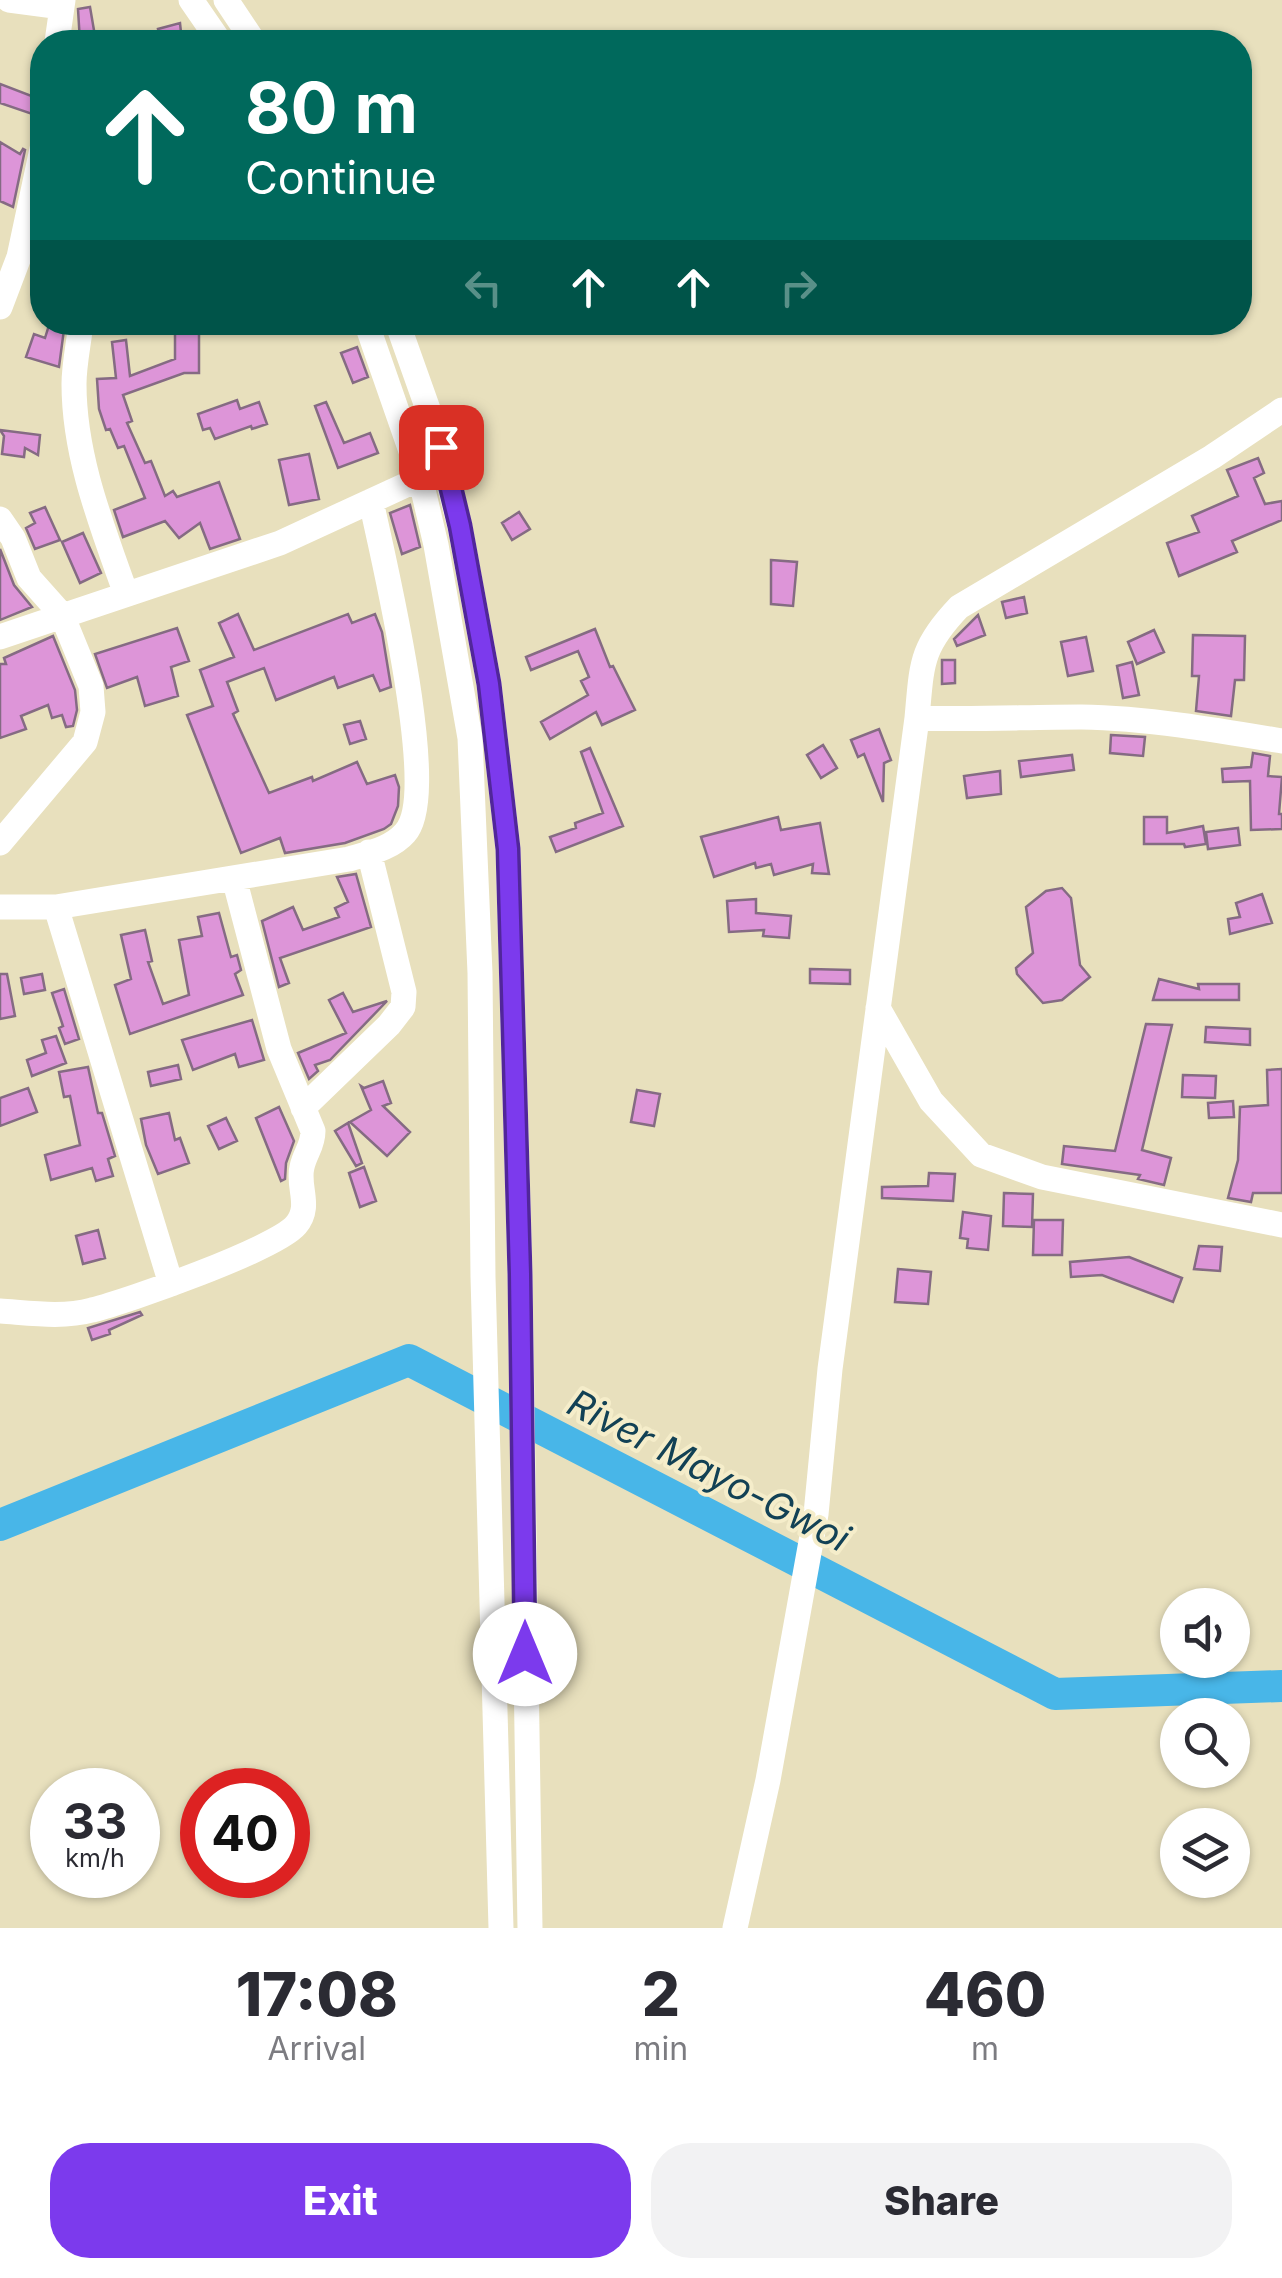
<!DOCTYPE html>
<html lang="en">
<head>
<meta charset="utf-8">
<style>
	:root { --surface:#fff; --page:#f2f2f3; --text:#2b2b33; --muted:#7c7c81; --accent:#7c3aed }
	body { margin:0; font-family:Inter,sans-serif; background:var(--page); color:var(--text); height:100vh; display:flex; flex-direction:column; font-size:38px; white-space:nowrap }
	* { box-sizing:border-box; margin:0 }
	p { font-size:32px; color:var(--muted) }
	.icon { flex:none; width:55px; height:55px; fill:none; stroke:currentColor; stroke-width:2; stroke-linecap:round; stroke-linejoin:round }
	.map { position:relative; height:1928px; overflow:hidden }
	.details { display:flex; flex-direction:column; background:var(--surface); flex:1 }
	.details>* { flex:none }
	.guide { position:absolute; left:30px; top:30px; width:1222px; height:305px; border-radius:40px; box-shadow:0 2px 8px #0004; background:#00695c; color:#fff; overflow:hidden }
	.tools { position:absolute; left:1160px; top:1588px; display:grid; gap:20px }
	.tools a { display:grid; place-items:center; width:90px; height:90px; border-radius:50%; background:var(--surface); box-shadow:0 2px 8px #0004; font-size:50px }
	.speed { position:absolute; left:30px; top:1768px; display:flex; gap:20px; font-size:50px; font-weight:700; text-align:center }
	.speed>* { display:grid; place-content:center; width:130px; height:130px; border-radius:50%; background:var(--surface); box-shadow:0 2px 8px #0004; line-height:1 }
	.speed small { font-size:25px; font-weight:400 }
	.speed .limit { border:15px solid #d22; background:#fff; color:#111 }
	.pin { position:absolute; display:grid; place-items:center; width:85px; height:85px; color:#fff; margin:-42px; border-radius:20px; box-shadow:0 5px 15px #0006 }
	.me { position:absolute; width:110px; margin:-55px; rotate:0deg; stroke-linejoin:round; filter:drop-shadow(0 0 8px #0008) }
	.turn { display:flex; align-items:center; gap:35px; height:210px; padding:0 50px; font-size:45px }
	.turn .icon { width:130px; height:130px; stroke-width:2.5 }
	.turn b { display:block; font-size:70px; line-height:85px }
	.lanes { display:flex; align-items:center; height:95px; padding:0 50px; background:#0003; justify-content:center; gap:50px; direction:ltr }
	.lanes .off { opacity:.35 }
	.eta { display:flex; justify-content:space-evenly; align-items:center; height:170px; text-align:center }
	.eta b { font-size:60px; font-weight:800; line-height:70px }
	.button { display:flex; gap:20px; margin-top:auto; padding:20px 50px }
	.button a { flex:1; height:115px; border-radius:40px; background:var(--accent); color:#fff; font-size:40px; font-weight:800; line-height:115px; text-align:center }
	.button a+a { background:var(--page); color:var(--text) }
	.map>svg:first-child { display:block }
</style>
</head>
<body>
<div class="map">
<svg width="1282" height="1928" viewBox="0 0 1282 1928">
	<rect width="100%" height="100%" fill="#e8e0bd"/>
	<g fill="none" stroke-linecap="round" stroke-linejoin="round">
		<!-- river -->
		<path stroke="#48b6e8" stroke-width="32" d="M 0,1525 L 409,1360 L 1055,1694 L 1282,1686"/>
	</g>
	<!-- building -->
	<path fill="#dd95d8" stroke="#856b83" stroke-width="2.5" d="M 90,7 L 96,42 L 80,42 L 78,9 Z
		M 180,23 L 182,42 L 161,42 L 158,29 Z
		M 0,84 L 42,100 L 38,116 L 0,103 Z
		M 0,142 L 20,154 L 23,149 L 25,150 L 13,207 L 0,201 Z
		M 50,322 L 65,322 L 59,367 L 26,357 L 34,334 L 45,338 Z
		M 175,322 L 199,322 L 199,373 L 184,373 L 123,395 L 132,421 L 127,423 L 145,463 L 151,461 L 165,496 L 173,491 L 177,497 L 219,482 L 240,539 L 210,549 L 200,523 L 179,538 L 165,521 L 123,537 L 114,510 L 145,498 L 124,446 L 118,448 L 110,429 L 106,430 L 99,409 L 97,379 L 116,378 L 112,342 L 126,340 L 130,376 L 175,359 Z
		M 357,347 L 368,377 L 353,383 L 341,353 Z
		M 237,400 L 240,409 L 259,402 L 267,424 L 252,429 L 251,426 L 215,439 L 210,428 L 203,430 L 198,414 Z
		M 326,402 L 344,443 L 370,433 L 378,453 L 338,468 L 315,406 Z
		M 0,430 L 40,435 L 38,455 L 25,448 L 24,457 L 2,454 L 4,436 Z
		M 309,454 L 319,499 L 289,505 L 279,460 Z
		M 1258,458 L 1264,473 L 1254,478 L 1265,504 L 1282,501 L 1282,520 L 1232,541 L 1237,552 L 1179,576 L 1167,543 L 1199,532 L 1192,516 L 1238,496 L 1227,470 Z
		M 410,505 L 420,547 L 402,554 L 390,513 Z
		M 45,507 L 60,540 L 35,549 L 26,528 L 35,523 L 30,513 Z
		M 519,512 L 530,529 L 512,540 L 502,523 Z
		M 83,533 L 101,573 L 80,583 L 62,542 Z
		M 0,549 L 14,585 L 32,607 L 0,620 Z
		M 771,560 L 797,562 L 793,606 L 771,604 Z
		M 1024,597 L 1027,613 L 1006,618 L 1002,602 Z
		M 238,614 L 254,650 L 348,614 L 352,623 L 375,614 L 382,632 L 391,687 L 380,691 L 373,675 L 338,688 L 334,677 L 276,700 L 264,668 L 227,682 L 238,711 L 233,714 L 269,793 L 312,777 L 313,781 L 357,762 L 367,784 L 395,775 L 399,787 L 398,806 L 391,824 L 384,829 L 345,843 L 285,853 L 280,838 L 241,853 L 187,715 L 213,706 L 200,670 L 234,657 L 219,623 Z
		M 978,615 L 985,635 L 957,646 L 954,639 Z
		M 177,628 L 189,661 L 171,667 L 178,696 L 145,706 L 137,677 L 107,688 L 95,654 Z
		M 595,629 L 610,667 L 613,666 L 635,710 L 602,725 L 596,712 L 550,739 L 541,722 L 588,695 L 581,681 L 589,677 L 578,651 L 531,670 L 526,657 Z
		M 1154,630 L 1164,652 L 1137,664 L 1128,642 Z
		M 1193,635 L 1245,636 L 1244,680 L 1235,680 L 1231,716 L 1196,711 L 1199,676 L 1192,676 Z
		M 53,636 L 75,690 L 77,710 L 73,726 L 66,727 L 62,715 L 52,718 L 48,705 L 21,716 L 26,729 L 0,738 L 0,664 L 6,664 L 4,658 Z
		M 1086,637 L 1093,671 L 1068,676 L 1061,642 Z
		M 942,660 L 955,660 L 955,683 L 942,684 Z
		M 1132,662 L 1139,695 L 1123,698 L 1117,666 Z
		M 360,721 L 366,739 L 350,744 L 344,725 Z
		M 879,729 L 891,760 L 884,763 L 883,802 L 864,754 L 858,757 L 851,740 Z
		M 1111,735 L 1145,737 L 1143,756 L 1110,753 Z
		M 823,745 L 837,768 L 821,778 L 807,755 Z
		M 590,748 L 623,826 L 556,852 L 550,837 L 576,828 L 575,823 L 603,813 L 581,752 Z
		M 1253,753 L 1270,756 L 1268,776 L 1282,777 L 1279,814 L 1282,814 L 1282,829 L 1251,830 L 1250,781 L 1223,782 L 1222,769 L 1251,767 Z
		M 1072,755 L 1074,770 L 1021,777 L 1019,761 Z
		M 1000,771 L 1001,794 L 967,798 L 964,776 Z
		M 778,817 L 781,830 L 820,823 L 829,874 L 812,873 L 813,864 L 774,875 L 771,864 L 756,868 L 755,863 L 714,877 L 701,837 Z
		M 1144,817 L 1167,817 L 1167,833 L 1203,826 L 1206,844 L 1185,847 L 1184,844 L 1144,844 Z
		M 1238,828 L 1240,845 L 1208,849 L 1206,832 Z
		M 356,874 L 371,927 L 280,958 L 289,983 L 279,987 L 262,921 L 293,907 L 303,930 L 339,917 L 335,908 L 348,902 L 337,877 Z
		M 1062,888 L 1071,898 L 1080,965 L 1090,977 L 1062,1000 L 1043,1003 L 1017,974 L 1016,968 L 1033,953 L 1026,907 L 1046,891 Z
		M 1262,894 L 1272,923 L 1230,934 L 1228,919 L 1240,917 L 1236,903 Z
		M 756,899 L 756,913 L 791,916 L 789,938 L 763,936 L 764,930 L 729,932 L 727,901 Z
		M 219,913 L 231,957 L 237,955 L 241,970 L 235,974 L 243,995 L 130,1034 L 115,985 L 131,979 L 121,935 L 145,930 L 152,961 L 148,962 L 163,1004 L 189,995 L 179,940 L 202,936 L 198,917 Z
		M 810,969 L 850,970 L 850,984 L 810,983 Z
		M 0,974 L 7,974 L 15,1016 L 0,1019 Z
		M 42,974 L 45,990 L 24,994 L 21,978 Z
		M 1159,979 L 1199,989 L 1198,984 L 1239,984 L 1239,1000 L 1153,1000 Z
		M 64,989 L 79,1039 L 65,1044 L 59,1028 L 63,1026 L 52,993 Z
		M 343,993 L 353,1012 L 387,1001 L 330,1060 L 315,1065 L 318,1071 L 309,1079 L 298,1053 L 346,1033 L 329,1000 Z
		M 252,1020 L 264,1060 L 239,1067 L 235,1054 L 193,1070 L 182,1040 Z
		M 1146,1024 L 1172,1025 L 1142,1150 L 1171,1158 L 1164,1185 L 1138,1179 L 1140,1175 L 1062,1164 L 1064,1146 L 1115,1151 Z
		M 1206,1027 L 1250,1029 L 1250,1045 L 1205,1042 Z
		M 56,1036 L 66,1063 L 32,1076 L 27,1060 L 46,1053 L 42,1040 Z
		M 178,1065 L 181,1079 L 151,1086 L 148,1072 Z
		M 88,1067 L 98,1113 L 102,1113 L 115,1156 L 108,1159 L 113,1176 L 96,1181 L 92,1168 L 51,1180 L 45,1155 L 80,1145 L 70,1096 L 64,1097 L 59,1072 Z
		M 1282,1069 L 1282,1193 L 1253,1193 L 1251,1202 L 1228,1198 L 1238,1160 L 1240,1107 L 1268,1105 L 1267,1070 Z
		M 1183,1075 L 1216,1076 L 1215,1098 L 1182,1097 Z
		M 383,1081 L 391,1103 L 383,1106 L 410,1132 L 387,1156 L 350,1122 L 371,1110 L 361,1086 L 364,1088 Z
		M 28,1088 L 37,1112 L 0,1126 L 0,1098 Z
		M 637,1090 L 660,1094 L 654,1126 L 631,1122 Z
		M 1233,1101 L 1234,1117 L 1209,1118 L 1208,1103 Z
		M 279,1107 L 294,1141 L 286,1163 L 285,1179 L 281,1181 L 256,1118 Z
		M 169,1113 L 175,1140 L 180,1138 L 189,1163 L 158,1174 L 146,1145 L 141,1119 Z
		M 226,1118 L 237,1141 L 219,1149 L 208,1126 Z
		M 348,1123 L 362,1163 L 356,1166 L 335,1131 Z
		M 364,1167 L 376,1201 L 360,1207 L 349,1173 Z
		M 929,1173 L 955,1174 L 953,1201 L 882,1198 L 882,1187 L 928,1186 Z
		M 1004,1193 L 1033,1194 L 1032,1227 L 1003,1226 Z
		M 963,1212 L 991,1216 L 988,1250 L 967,1248 L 968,1239 L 960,1238 Z
		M 1034,1220 L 1063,1220 L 1062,1255 L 1033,1255 Z
		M 98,1230 L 105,1258 L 83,1264 L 76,1236 Z
		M 1199,1246 L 1222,1247 L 1220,1271 L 1194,1269 Z
		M 1129,1257 L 1182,1278 L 1173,1302 L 1102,1275 L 1071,1277 L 1070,1262 Z
		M 898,1269 L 931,1272 L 928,1304 L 895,1302 Z
		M 140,1312 L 142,1315 L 109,1330 L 110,1334 L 92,1340 L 88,1328 Z"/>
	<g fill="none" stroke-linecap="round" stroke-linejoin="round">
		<!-- minor -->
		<path stroke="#fff" stroke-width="25" d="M 9,0 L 62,7
			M 191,0 L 220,42
			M 226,0 L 254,42
			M 57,42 L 63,0
			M 0,307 L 19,257 L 42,149
			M 81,322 C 79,343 74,364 74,384 C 74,457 102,526 126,594
			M 366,322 L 420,477 L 436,545 L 470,738 L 480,973 L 483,1277 L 501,1928
			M 397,322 L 434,426 L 460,527 L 489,684 L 508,849 L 520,1274 L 530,1928
			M 0,519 L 13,538 L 29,578 L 62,615 L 91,686 L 93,712 L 85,742 L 0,843
			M 0,637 L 280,543 L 434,472
			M 917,718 C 972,720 1026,717 1081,717 C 1147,718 1217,730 1282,741
			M 0,907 L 56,907 L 349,859 C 368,853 391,849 405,833 C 441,794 383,558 371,501
			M 56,907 L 171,1284
			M 878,1008 L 931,1101 L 981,1155 L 1042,1177 L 1282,1225
			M 303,1108 L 389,1025 L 403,1007 L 404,992 L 369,852
			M 0,1311 C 30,1313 63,1318 92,1310 C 128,1301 276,1249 296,1225 C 312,1206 297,1187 302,1167 C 305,1153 313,1146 313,1131 L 279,1049 L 234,878
			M 735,1928 L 768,1780 L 816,1514 L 830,1369 L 917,718 C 922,664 920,648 959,607 L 1212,457 L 1282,410"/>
	</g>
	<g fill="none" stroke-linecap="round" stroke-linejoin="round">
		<!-- route casing -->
		<g stroke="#51269a" stroke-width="25">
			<path id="route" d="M 441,447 L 460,526 L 489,684 L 508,849 L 520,1274 L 525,1654"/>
		</g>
		<!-- route -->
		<use href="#route" stroke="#7c3aed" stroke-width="18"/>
	</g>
	<g text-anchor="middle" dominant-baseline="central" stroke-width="8" stroke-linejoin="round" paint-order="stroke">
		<!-- water labels -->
		<g font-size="38" font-style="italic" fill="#124155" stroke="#f5edca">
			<text transform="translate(709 1470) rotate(27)">River Mayo-Gwoi</text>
		</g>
	</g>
</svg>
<div class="tools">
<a><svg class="icon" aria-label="sound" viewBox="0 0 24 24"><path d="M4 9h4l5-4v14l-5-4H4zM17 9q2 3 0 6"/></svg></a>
<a><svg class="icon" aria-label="search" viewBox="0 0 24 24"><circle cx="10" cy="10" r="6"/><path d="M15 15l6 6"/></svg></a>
<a><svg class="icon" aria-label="layers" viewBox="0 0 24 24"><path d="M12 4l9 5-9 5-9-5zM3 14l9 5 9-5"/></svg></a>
</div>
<div class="speed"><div>33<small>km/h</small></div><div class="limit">40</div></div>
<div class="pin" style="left:441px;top:447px;background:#d93025"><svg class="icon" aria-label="arrive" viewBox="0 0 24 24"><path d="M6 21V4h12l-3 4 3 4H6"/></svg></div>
<svg class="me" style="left:525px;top:1654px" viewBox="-20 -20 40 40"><circle r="19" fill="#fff"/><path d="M0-13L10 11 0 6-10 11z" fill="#7c3aed"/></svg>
<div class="guide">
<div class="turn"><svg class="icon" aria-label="ahead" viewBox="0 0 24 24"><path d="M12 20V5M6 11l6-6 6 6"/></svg><div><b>80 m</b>Continue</div></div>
<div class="lanes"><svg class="icon off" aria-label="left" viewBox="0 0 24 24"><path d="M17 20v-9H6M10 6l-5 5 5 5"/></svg><svg class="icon" aria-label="ahead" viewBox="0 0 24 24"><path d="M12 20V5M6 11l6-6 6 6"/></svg><svg class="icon" aria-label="ahead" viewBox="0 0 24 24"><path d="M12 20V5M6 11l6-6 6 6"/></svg><svg class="icon off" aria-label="right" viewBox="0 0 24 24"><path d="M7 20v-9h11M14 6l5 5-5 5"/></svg></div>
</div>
</div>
<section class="details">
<div class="eta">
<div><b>17:08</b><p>Arrival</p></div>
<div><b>2</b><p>min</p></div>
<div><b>460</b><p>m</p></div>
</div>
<div class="button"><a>Exit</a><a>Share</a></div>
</section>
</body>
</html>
